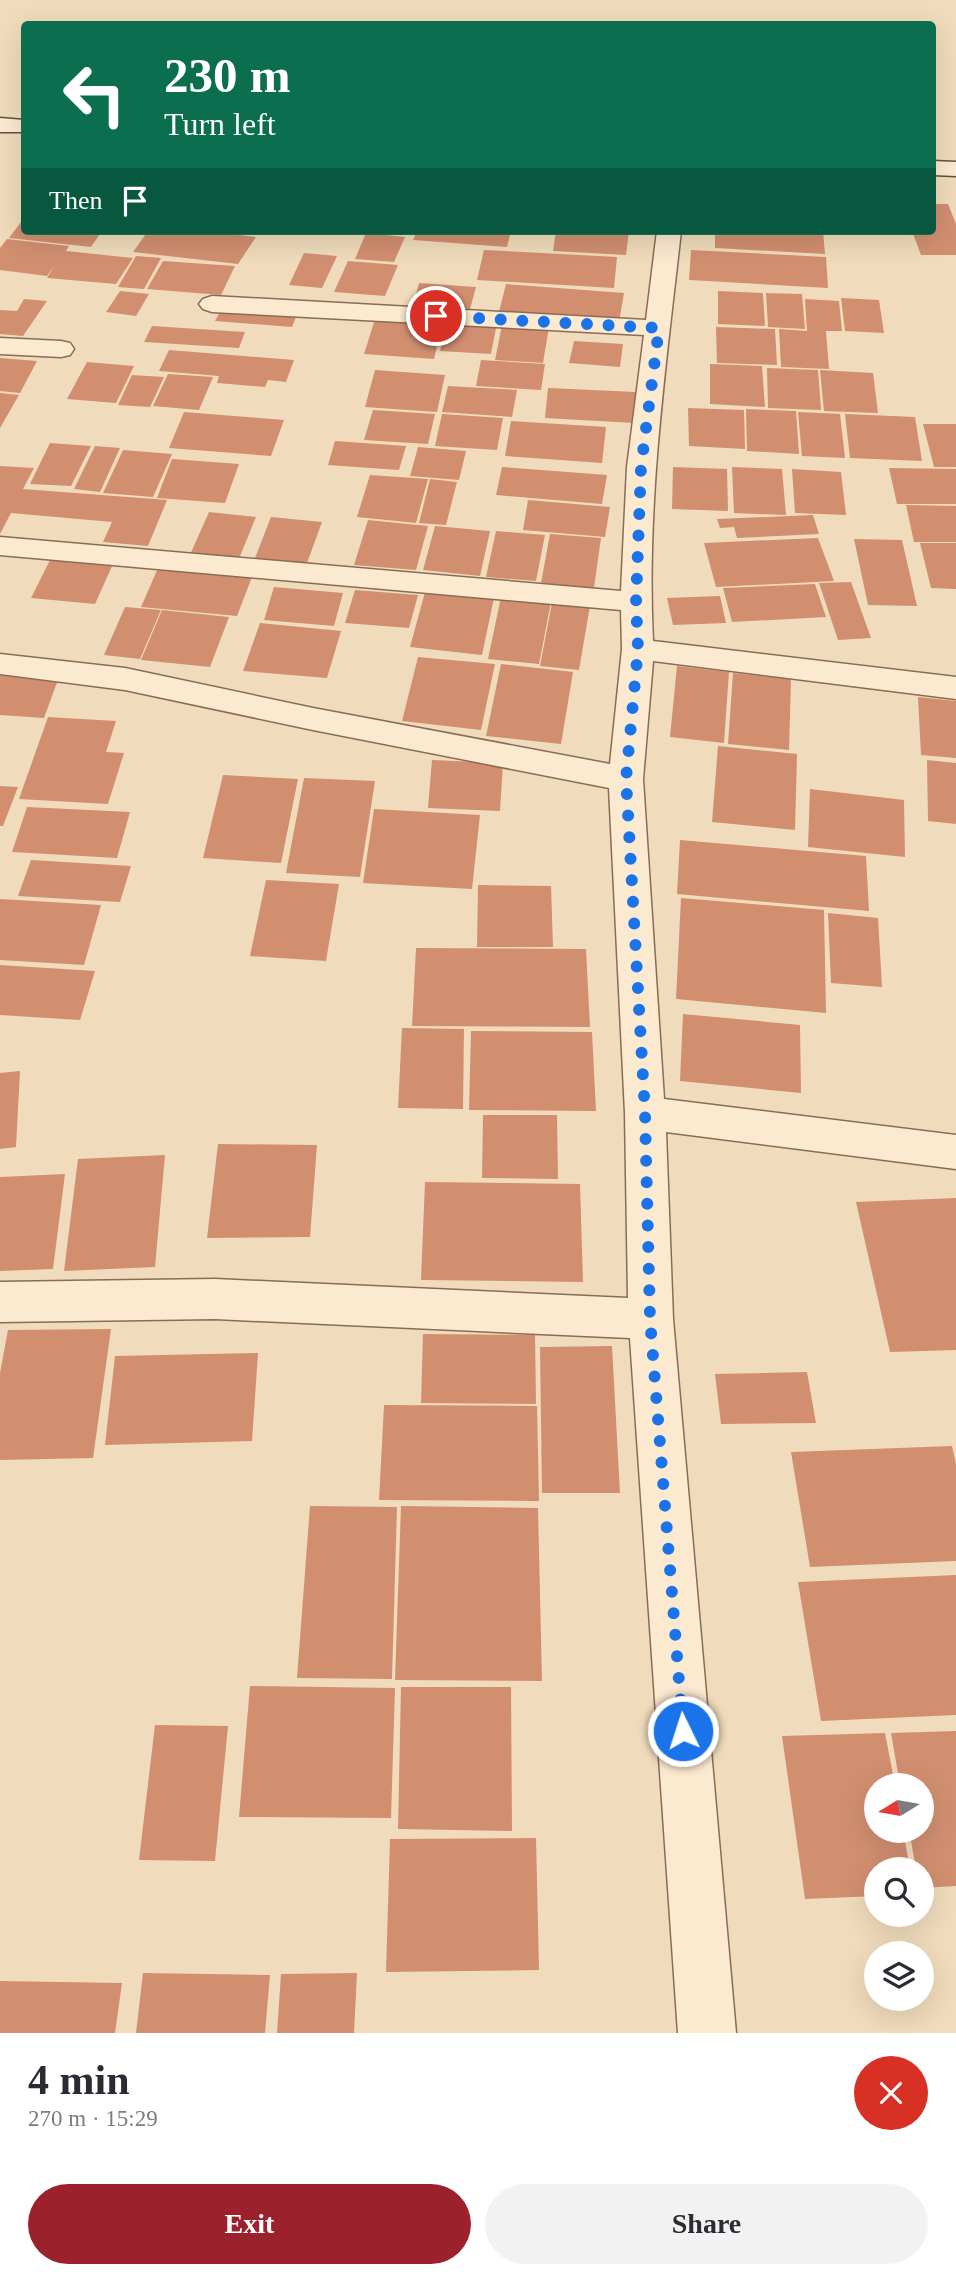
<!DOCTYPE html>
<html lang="en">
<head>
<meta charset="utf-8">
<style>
	:root { --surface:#fff; --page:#f2f2f3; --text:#2b2b33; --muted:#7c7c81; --accent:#9b212d }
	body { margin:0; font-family:Georgia,serif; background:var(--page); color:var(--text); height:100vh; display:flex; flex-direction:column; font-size:26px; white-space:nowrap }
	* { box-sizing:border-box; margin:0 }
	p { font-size:23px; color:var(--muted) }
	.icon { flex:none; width:38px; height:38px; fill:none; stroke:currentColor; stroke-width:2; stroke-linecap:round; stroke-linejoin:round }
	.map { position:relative; height:2033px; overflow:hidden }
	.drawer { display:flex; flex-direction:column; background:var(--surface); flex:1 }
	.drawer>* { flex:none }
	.banner { position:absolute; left:21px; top:21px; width:915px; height:214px; border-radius:7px; box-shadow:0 7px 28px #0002; background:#0b6e4f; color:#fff; overflow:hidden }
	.needle { width:46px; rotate:259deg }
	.controls { position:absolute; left:864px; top:1773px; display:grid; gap:14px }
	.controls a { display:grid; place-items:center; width:70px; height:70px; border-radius:50%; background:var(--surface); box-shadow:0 7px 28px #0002; font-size:35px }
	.pin { position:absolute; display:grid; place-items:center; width:60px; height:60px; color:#fff; margin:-30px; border:4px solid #fff; border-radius:50%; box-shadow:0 2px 7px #0007 }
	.me { position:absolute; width:77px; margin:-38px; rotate:356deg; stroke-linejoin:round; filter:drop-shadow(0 0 5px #0008) }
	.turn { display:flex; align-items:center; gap:24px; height:147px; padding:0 28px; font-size:32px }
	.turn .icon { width:91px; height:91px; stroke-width:2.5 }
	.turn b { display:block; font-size:49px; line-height:60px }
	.then { display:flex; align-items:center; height:66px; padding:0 28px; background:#0003; gap:14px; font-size:26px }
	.round { display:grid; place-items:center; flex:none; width:74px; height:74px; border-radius:37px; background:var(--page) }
	.summary { display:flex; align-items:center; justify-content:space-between; height:119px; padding:0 28px }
	h1 { font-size:42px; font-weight:600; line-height:52px }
	.action { display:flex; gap:14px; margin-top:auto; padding:14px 28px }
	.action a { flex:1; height:80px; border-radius:42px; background:var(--accent); color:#fff; font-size:28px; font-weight:600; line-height:80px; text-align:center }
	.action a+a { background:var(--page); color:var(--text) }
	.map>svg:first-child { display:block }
</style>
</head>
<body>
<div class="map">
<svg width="956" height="2033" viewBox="0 0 956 2033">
	<rect width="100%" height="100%" fill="#f0dcbc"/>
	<!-- building -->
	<path fill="#d18f70" d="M 933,204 L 948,204 L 956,224 L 956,255 L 921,255 L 912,231 L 933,231 Z
		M 24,218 L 24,231 L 102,231 L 91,247 L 9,238 Z
		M 148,231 L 204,231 L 256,237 L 238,264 L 133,252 Z
		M 417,231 L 511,231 L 507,247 L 413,240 Z
		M 556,231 L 629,231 L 626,255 L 553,251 Z
		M 697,231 L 823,231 L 825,254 L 715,248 L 715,234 L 697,233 Z
		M 366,233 L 405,237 L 394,262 L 355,259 Z
		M 7,239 L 69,246 L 66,251 L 133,258 L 116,284 L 47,278 L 54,266 L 47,276 L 0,270 L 0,248 Z
		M 484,250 L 617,257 L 614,288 L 477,280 Z
		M 691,250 L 826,257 L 828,288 L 689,280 Z
		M 304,253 L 337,256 L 322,288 L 289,285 Z
		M 136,256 L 161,258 L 144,289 L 118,287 Z
		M 163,261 L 235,266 L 221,295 L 147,289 Z
		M 348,261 L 398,265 L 385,296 L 334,292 Z
		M 419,283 L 476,287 L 470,309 L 413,305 Z
		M 506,284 L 624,293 L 619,322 L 499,312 Z
		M 120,291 L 149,294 L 136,316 L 106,312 Z
		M 718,291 L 763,293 L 765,326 L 718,324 Z
		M 766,293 L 802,294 L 805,329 L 768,327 Z
		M 841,298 L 879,300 L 884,333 L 845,331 Z
		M 24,299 L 47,301 L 23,336 L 0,334 L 0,310 L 17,311 Z
		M 805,299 L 839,301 L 842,331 L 826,331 L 829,369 L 781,367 L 779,329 L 807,331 Z
		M 223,306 L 298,312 L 292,327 L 215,321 Z
		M 376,316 L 443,320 L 434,359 L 364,354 Z
		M 447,320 L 497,323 L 491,354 L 440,351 Z
		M 502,325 L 549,327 L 543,363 L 495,360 Z
		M 152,326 L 245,332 L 239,348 L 144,342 Z
		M 716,327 L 775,329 L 777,365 L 717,363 Z
		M 574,341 L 623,344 L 620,367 L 569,363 Z
		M 169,350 L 294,360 L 286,382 L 268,380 L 265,387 L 217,383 L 219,376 L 159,371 Z
		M 0,358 L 37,361 L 20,393 L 0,391 Z
		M 481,360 L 545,364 L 541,390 L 476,386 Z
		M 87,362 L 134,366 L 116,403 L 67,399 Z
		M 710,364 L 762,366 L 765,407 L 710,404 Z
		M 767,368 L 818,370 L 821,410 L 768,408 Z
		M 375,370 L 445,375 L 437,412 L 365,407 Z
		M 820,370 L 873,373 L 878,413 L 824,411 Z
		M 168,374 L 213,377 L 199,410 L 153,406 Z
		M 132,375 L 164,377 L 150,407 L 118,405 Z
		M 448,386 L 517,390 L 512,417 L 442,412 Z
		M 548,388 L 636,392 L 635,423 L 545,418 Z
		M 0,393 L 19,395 L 0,428 Z
		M 688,408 L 744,410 L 745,449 L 689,446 Z
		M 746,409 L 796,411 L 799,454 L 747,451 Z
		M 373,410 L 435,414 L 428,444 L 364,440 Z
		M 184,412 L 284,420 L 271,456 L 169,448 Z
		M 798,412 L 840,414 L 845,458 L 802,456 Z
		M 442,414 L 503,418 L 497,450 L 435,446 Z
		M 845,414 L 915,417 L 922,461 L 850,458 Z
		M 511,421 L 606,427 L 602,463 L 505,456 Z
		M 923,424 L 956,424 L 956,467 L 934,467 Z
		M 335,441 L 406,446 L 399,470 L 328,465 Z
		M 50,443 L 91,446 L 71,486 L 30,484 Z
		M 95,446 L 120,448 L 100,492 L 74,489 Z
		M 418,447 L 466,451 L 459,480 L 410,476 Z
		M 123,450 L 172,454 L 153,497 L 103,493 Z
		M 172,459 L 239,464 L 225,503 L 157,498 Z
		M 0,466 L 34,468 L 23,489 L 167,500 L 148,546 L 103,542 L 112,522 L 11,513 L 0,534 Z
		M 502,467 L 607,475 L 602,504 L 496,495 Z
		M 673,467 L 727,469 L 728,511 L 672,509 Z
		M 732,467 L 782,469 L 786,515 L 734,513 Z
		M 889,468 L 956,469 L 956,504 L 897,504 Z
		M 792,469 L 841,472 L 846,515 L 795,513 Z
		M 370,475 L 428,479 L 416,523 L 357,517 Z
		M 430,479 L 457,482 L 446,525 L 419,523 Z
		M 528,500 L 610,507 L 605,537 L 523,530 Z
		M 906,505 L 956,506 L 956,542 L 914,542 Z
		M 209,512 L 256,517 L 238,561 L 189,557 Z
		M 813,515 L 819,534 L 737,538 L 734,527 L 720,528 L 717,519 Z
		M 271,517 L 322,522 L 307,563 L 255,558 Z
		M 368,520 L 428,526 L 416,570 L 354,565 Z
		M 435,526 L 490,531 L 480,576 L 423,570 Z
		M 496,531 L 545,535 L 536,581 L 486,577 Z
		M 550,534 L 601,538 L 594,588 L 541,583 Z
		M 818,538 L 834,581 L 716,587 L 704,543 Z
		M 854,539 L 902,540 L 917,606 L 868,605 Z
		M 920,543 L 956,543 L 956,589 L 931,588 Z
		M 51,558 L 113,564 L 95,604 L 31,598 Z
		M 158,568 L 252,577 L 237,616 L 141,607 Z
		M 851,582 L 871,638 L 838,640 L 819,583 Z
		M 815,584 L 826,617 L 732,622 L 723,588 Z
		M 274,587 L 343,593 L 334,626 L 264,620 Z
		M 355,590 L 418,595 L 409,628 L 345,623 Z
		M 425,592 L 494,598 L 482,655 L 410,647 Z
		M 720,596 L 726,623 L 673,625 L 667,598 Z
		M 501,597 L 551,602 L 539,664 L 488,659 Z
		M 552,603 L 590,606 L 579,670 L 540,666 Z
		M 125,607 L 161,610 L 140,659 L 104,655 Z
		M 162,610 L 229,617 L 210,667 L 141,660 Z
		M 260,623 L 341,631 L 327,678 L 243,671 Z
		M 418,657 L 495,664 L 481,730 L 402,721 Z
		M 501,664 L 573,672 L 561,744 L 486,736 Z
		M 677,666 L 729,672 L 724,743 L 670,737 Z
		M 733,673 L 791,679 L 789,750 L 728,744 Z
		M 0,674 L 59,677 L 44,718 L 0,715 Z
		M 918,697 L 956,701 L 956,758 L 921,755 Z
		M 48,717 L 116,721 L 106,752 L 124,753 L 108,804 L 19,799 Z
		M 718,746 L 797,754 L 795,830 L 712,822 Z
		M 432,760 L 503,763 L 500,811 L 428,808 Z
		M 927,760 L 956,763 L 956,824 L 928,821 Z
		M 223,775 L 298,779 L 281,863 L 203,858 Z
		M 304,778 L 375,781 L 360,877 L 286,873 Z
		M 0,786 L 18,787 L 3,826 L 0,826 Z
		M 810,789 L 904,800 L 905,857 L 808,847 Z
		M 27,807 L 130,812 L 117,858 L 12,852 Z
		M 374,809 L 480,815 L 472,889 L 363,883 Z
		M 680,840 L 866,856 L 869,911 L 677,894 Z
		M 31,860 L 131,866 L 120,902 L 18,896 Z
		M 266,880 L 339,884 L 326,961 L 250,956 Z
		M 478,885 L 551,886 L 553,947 L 477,947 Z
		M 681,898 L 824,910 L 826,1013 L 676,999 Z
		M 0,899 L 101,905 L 84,965 L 0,960 Z
		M 828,913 L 878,918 L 882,987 L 831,983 Z
		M 416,948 L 586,949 L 590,1027 L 412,1026 Z
		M 0,965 L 95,971 L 80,1020 L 0,1015 Z
		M 683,1014 L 800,1025 L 801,1093 L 680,1081 Z
		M 402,1028 L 464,1029 L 463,1109 L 398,1108 Z
		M 471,1031 L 592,1032 L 596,1111 L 469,1110 Z
		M 20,1071 L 16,1147 L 0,1149 L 0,1073 Z
		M 483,1115 L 557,1115 L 558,1179 L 482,1178 Z
		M 218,1144 L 317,1145 L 310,1237 L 207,1238 Z
		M 165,1155 L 155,1267 L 64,1271 L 78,1159 Z
		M 65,1174 L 53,1269 L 0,1271 L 0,1177 Z
		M 425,1182 L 580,1184 L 583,1282 L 421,1280 Z
		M 956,1198 L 956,1350 L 890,1352 L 856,1202 Z
		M 111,1329 L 93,1458 L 0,1460 L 0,1373 L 8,1330 Z
		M 423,1334 L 535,1335 L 536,1404 L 421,1403 Z
		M 612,1346 L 620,1493 L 542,1493 L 540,1347 Z
		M 258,1353 L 252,1441 L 105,1445 L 115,1356 Z
		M 807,1372 L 816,1423 L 721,1424 L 715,1374 Z
		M 384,1405 L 537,1406 L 539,1501 L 379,1500 Z
		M 952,1446 L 956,1464 L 956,1561 L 810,1567 L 791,1452 Z
		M 310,1506 L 397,1507 L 392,1679 L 297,1678 Z
		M 401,1506 L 538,1508 L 542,1681 L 395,1680 Z
		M 956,1575 L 956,1715 L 821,1721 L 798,1582 Z
		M 250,1686 L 395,1688 L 391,1818 L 239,1817 Z
		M 401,1687 L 511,1687 L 512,1831 L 398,1829 Z
		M 155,1725 L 228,1726 L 215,1861 L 139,1860 Z
		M 956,1731 L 956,1886 L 922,1888 L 922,1869 L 916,1869 L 909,1830 L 922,1830 L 922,1785 L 900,1785 L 891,1733 Z
		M 885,1733 L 895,1785 L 877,1785 L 877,1830 L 903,1830 L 910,1869 L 877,1869 L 877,1896 L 805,1899 L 782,1736 Z
		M 536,1838 L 539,1970 L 386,1972 L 390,1839 Z
		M 143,1973 L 270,1975 L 265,2033 L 136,2033 Z
		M 357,1973 L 354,2033 L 277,2033 L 281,1974 Z
		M 0,1981 L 122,1983 L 115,2033 L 0,2033 Z"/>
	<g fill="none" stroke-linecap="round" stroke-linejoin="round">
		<!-- street casing -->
		<g stroke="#896c55" stroke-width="3">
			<path id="street" d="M 657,231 L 681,231 C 666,366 646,503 653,641 L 956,677 L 956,699 L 653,661 L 643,779 L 664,1099 L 956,1135 L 956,1169 L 666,1132 L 673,1319 L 736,2033 L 678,2033 L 630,1338 L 215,1319 L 0,1322 L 0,1282 L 215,1279 L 628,1298 L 625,1113 L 609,788 L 313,730 L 125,690 L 0,674 L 0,654 L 125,668 L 313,708 L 610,764 L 622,649 L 621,610 L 0,555 L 0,537 L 621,591 L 627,467 L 644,335 L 212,312 L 203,309 L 199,304 L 203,299 L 212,296 L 646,320 Z
				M 0,338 L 61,341 L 70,343 L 74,349 L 70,355 L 61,357 L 0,354 Z"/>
		</g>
		<!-- secondary casing -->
		<g stroke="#6a4d38" stroke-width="3">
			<path id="secondary" d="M 0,118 L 24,120 L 24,132 L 0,132 Z
				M 933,161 L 956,162 L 956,176 L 933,175 Z"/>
		</g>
		<!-- street -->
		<use href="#street" fill="#fbead0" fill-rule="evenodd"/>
		<!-- secondary -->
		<use href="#secondary" fill="#fbead0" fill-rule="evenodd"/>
	</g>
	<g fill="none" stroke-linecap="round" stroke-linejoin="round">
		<!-- route -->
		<path stroke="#1a73e8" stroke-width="12" stroke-dasharray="0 21.6" d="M 436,316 L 659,328 L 641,467 L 636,602 L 638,649 L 626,779 L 645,1113 L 650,1319 L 683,1731"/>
	</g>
</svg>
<div class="controls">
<a><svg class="needle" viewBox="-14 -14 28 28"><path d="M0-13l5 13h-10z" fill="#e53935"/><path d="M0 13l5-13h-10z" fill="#7c7c81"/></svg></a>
<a><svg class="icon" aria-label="search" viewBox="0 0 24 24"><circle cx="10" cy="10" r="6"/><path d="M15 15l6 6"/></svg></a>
<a><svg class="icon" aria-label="layers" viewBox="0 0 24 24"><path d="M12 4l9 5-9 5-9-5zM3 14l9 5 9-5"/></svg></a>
</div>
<div class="pin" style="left:436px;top:316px;background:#d93025"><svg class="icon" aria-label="arrive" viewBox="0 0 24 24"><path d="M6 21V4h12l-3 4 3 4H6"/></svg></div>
<svg class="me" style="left:683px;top:1731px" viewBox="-20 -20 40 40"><circle r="17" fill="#1a73e8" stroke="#fff" stroke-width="3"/><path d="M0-11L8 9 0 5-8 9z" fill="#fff"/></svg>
<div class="banner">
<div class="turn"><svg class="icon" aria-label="left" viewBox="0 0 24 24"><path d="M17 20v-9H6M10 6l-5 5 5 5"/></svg><div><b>230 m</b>Turn left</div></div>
<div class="then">Then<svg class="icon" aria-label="arrive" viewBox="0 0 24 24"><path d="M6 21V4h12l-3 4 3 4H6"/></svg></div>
</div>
</div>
<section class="drawer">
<div class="summary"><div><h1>4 min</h1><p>270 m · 15:29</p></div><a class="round" style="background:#d93025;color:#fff"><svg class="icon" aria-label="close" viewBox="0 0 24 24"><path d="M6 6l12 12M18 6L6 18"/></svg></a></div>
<div class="action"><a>Exit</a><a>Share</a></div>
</section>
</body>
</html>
